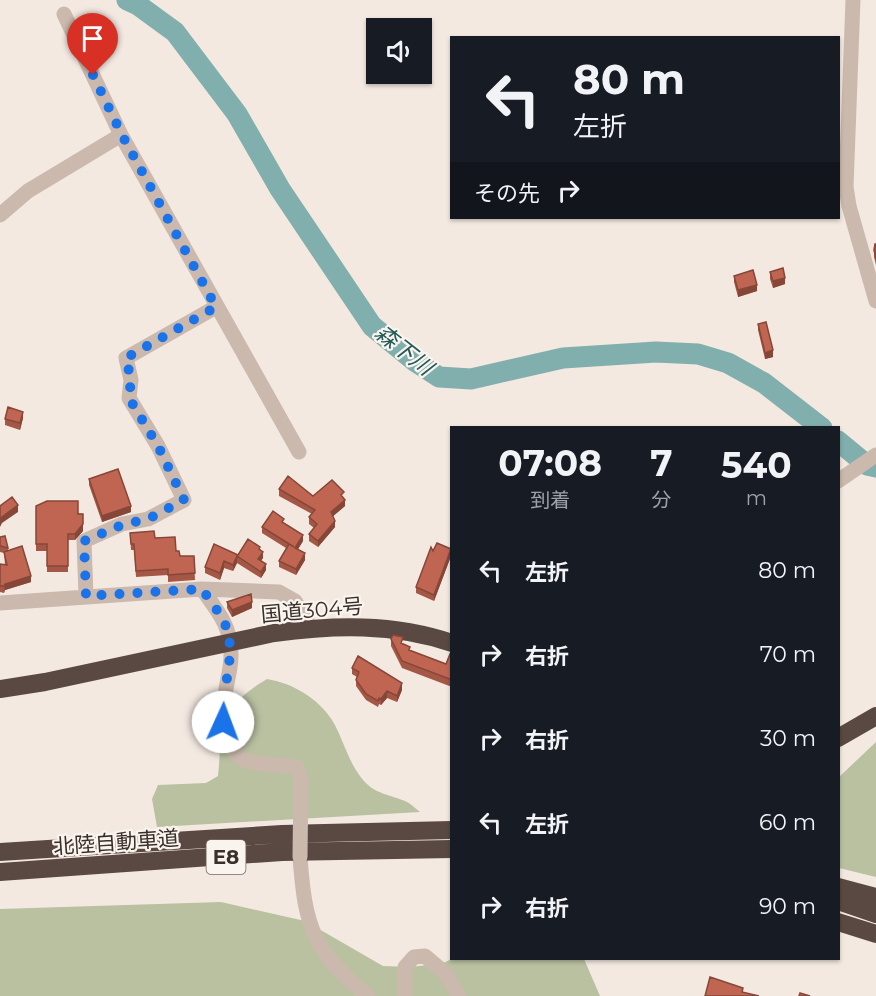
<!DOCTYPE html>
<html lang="ja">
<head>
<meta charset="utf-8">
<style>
	:root { --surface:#171b24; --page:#20242c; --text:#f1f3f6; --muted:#9ea1a6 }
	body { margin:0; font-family:Montserrat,"Noto Sans JP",sans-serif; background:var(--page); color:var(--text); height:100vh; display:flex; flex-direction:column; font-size:22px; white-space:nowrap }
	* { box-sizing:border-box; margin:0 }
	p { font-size:20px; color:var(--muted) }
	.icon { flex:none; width:33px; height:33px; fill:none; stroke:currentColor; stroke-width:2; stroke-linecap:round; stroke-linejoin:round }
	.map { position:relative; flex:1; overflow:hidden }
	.details { position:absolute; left:450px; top:426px; width:390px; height:534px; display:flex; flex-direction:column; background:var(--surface); border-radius:0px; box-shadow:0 2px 4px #0004 }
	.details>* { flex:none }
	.banner { position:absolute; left:450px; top:36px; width:390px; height:183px; border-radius:0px; box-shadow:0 2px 4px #0004; background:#171b24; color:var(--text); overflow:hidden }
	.fabs { position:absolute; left:366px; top:18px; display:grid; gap:12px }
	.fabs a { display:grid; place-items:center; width:66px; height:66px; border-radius:0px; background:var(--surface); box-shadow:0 2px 4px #0004; font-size:30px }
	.pin { position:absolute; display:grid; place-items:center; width:51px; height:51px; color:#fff; margin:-62px -26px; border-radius:50% 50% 50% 0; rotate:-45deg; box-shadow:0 0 6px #0007 }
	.pin .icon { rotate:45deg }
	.me { position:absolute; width:66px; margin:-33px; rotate:2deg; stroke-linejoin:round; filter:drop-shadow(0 0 4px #0008) }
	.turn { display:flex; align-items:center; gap:21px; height:126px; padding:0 24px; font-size:27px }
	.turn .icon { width:78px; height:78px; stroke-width:2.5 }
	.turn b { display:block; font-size:42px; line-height:51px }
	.then { display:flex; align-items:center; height:57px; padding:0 24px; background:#0003; gap:12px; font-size:22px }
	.eta { display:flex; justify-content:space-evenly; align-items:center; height:102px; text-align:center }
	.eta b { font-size:36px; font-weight:700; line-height:42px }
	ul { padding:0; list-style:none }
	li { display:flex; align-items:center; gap:18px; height:84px; padding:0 24px }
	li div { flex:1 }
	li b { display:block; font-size:22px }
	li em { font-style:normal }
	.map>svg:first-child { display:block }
</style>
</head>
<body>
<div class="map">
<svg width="876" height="996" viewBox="0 0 876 996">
	<rect width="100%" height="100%" fill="#f3e9e1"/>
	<!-- green -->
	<path fill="#b9c1a1" d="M 267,679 C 292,683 318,698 332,720 C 344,740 348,763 364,781 C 375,794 391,795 405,801 C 410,803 415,808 420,812 L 157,827 L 152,799 L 158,785 L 206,783 L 218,776 C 223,723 219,708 267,679 Z
		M 876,742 L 876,877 L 839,868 L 838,778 Z
		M 221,902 L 305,921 L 383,966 L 411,967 L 443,963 L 454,958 L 584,959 L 600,996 L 0,996 L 0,909 Z"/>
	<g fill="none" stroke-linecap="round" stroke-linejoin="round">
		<!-- river -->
		<path stroke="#81afad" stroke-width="21" d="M 127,0 L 138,5 L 175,32 L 237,114 L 280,189 L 372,326 L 416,362 L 439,377 L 471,379 L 563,358 L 656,352 L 698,354 L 728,363 L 764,383 L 822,428
			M 838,441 L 867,465 L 876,467"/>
		<!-- minor -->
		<path stroke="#cbb9ad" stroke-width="15" d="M 853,0 L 846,187 L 849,206 L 876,301
			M 64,14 L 121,135 L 299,452
			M 0,215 L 28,191 L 121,135
			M 838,481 L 876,455
			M 202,589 C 213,605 227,621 230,641 C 236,679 213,696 231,741 C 234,750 236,758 247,761 C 262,765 281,765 297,767 L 301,778
			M 86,596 L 84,541 L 122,524 L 148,519 L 184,500 L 158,446 L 129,398 L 131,380 L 126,358 L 216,307
			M 0,603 L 202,589 L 279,592 L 295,601 L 311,628
			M 300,857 C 305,927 313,952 368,996
			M 405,996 L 405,967 L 414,957 L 425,956 L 445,973 L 459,996"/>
		<!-- highway -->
		<path stroke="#5a4943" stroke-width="18" d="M 0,689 L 45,682 L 274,633 C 334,625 393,623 452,643
			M 838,738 L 876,716
			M 0,852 L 282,834 L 452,830
			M 0,872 L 282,852 L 452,849
			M 838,887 L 876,897
			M 838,901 L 876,914
			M 838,922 L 876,934"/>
		<!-- minor-bridge -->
		<path stroke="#cbb9ad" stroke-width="15" d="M 300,857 L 301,778"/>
	</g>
	<!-- wall -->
	<path fill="#a55746" d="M 876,244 L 876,265 L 874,257 L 874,250 Z
		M 770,272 L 785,284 L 773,288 L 770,279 Z
		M 734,276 L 757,291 L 738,297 L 734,282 Z
		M 758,324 L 773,357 L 765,359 L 758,330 Z
		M 23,418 L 20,430 L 5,425 L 5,419 Z
		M 89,479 L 131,512 L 102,522 L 89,485 Z
		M 279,489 L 313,496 L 344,499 L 345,506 L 333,516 L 335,527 L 318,547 L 309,541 L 309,534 L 314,528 L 309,524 L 309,517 L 312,514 L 279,496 Z
		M 36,506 L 83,514 L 83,531 L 75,540 L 68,540 L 68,572 L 47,572 L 47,551 L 36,551 Z
		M 284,523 L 303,541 L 298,549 L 305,560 L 296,575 L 279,567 L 279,561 L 286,548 L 262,533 L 262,527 Z
		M 130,533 L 155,538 L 176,551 L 180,556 L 194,556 L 195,580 L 168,582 L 168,575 L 136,577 L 134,550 L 131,550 Z
		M 0,537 L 8,548 L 8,551 L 31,582 L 5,590 L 4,593 L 0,592 L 0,564 L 5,565 L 4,553 L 0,552 Z
		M 260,550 L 263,558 L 261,560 L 266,570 L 261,578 L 237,563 L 233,571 L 224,568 L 220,580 L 205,573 L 205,567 L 238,555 Z
		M 433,551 L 451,556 L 434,601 L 416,593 L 416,587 Z
		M 227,602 L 252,608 L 232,617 L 227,608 Z
		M 391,639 L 403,644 L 410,650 L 446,664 L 452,655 L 452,687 L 402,668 L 391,646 Z
		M 352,668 L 402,690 L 397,702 L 387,698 L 381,705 L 379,704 L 378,707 L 366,700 L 356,686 L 356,680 L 357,677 L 352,674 Z"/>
	<!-- shaded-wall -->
	<path fill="#864739" d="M 785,278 L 785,284 L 773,288 L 773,281 Z
		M 757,285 L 757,291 L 738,297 L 738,290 Z
		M 773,350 L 773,357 L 765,359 L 765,353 Z
		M 23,412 L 23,418 L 20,430 L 20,423 Z
		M 345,500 L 345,506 L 331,518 L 331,512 Z
		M 18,505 L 18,512 L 2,523 L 0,527 L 0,521 L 2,517 Z
		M 131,506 L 131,512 L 102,522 L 102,516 Z
		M 335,521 L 335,527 L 318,547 L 318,541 Z
		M 83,524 L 83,531 L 75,540 L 75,534 Z
		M 303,535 L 303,541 L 295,554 L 295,548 Z
		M 451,549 L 451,556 L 434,601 L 434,595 Z
		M 263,552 L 263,558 L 258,565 L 258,559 Z
		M 305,553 L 305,560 L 296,575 L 296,569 Z
		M 237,556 L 237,563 L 233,571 L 233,565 Z
		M 224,561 L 224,568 L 220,580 L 220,573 Z
		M 266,564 L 266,570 L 261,578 L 261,572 Z
		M 31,576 L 31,582 L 5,590 L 4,593 L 5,584 Z
		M 252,602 L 252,608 L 232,617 L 232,610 Z
		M 402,683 L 402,690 L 397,702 L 397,696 Z
		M 387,691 L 387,698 L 381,705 L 381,699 Z"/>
	<!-- building -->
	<path fill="#c06551" stroke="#864739" stroke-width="1.5" d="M 875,244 L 876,244 L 876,259 L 874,250 Z
		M 783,268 L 785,278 L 773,281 L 770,272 Z
		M 753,270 L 757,285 L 738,290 L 734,276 Z
		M 766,322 L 773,350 L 765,353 L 758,324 Z
		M 8,407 L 23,412 L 20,423 L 5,419 Z
		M 118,469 L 131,506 L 102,516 L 89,479 Z
		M 288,476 L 313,496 L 332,480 L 344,492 L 341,495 L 345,500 L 331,512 L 335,521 L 318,541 L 309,534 L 317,524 L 309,517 L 315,510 L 279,489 Z
		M 12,497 L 18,505 L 2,517 L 0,521 L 0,506 Z
		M 47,501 L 78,501 L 78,514 L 83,514 L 83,524 L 75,534 L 68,534 L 68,566 L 47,566 L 47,544 L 36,544 L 36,506 Z
		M 273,511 L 284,519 L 282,522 L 303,535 L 295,548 L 305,553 L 296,569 L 279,561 L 289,544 L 294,547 L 262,527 Z
		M 154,531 L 155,538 L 175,537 L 176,551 L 179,551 L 180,556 L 194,556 L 195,573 L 168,575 L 168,569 L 136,571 L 134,544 L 131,544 L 130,533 Z
		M 5,536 L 8,548 L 0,546 L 0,537 Z
		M 248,539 L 260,547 L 259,549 L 263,552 L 258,559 L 266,564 L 261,572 L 237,556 L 233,565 L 224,561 L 220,573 L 205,567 L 214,544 L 238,555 Z
		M 437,543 L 451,549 L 434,595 L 416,587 L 431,547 L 433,551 Z
		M 22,546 L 31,576 L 5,584 L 4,586 L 0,586 L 0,564 L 7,565 L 4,552 Z
		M 251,594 L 252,602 L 232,610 L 227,602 Z
		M 393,635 L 403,637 L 401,643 L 410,647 L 409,650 L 446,664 L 450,654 L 452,655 L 452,680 L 402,661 L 391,639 Z
		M 358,656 L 402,683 L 397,696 L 387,691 L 381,699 L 379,698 L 378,701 L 366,694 L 356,680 L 359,672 L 352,668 Z
		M 710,977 L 743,988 L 742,992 L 759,996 L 705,996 Z
		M 800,993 L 810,996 L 799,996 Z"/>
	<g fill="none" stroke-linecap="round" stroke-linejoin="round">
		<!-- route -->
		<path stroke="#1a73e8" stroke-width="10" stroke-dasharray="0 18" d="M 93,75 L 122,135 L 216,307 L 126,358 L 131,380 L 129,398 L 158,446 L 184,500 L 148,519 L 122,525 L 84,541 L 86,596 L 202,589 C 209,599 217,609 223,620 C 240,652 220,688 223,722"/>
	</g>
	<g text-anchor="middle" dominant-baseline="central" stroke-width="4.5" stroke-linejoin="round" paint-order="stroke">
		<!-- shield labels -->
		<rect fill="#faf4ee" stroke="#736a66" stroke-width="1.5" x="206.5" y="840" width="39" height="34" rx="4.5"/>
		<g font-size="20" font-weight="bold" fill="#392f2b">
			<text x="226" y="857">E8</text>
		</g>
		<!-- street labels -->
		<g font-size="21" fill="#392f2b" stroke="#faf4ee">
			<text transform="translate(312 610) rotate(-5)">国道304号</text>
			<text transform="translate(116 842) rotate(-4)">北陸自動車道</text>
		</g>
		<!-- water labels -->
		<g font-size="22" font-style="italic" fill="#225959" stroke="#faf4ee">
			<text transform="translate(404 350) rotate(38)">森下川</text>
		</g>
	</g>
</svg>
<div class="fabs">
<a><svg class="icon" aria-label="sound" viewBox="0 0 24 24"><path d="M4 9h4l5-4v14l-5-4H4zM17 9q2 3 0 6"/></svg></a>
</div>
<div class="pin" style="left:93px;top:75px;background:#d93025"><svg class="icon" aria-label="arrive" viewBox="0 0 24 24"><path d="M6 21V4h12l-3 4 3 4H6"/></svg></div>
<svg class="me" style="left:223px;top:722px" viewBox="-20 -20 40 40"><circle r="19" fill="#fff"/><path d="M0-13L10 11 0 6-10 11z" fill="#1a73e8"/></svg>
<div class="banner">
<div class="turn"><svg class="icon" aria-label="left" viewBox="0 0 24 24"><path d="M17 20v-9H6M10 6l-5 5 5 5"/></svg><div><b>80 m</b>左折</div></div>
<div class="then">その先<svg class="icon" aria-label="right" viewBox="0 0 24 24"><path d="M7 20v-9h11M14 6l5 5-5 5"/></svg></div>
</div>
<section class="details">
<div class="eta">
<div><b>07:08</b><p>到着</p></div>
<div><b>7</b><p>分</p></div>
<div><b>540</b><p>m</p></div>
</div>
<ul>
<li><svg class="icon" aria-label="left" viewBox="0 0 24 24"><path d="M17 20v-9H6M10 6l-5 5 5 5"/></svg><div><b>左折</b></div><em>80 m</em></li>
<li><svg class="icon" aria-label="right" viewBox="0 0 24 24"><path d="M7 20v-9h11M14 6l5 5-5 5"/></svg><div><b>右折</b></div><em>70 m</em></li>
<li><svg class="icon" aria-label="right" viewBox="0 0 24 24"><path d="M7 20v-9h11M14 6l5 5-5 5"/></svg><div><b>右折</b></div><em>30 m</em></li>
<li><svg class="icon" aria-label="left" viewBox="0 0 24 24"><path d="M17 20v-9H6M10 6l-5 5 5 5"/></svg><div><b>左折</b></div><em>60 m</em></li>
<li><svg class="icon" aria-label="right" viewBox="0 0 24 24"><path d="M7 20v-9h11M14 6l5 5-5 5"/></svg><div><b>右折</b></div><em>90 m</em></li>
</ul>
</section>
</div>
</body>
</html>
